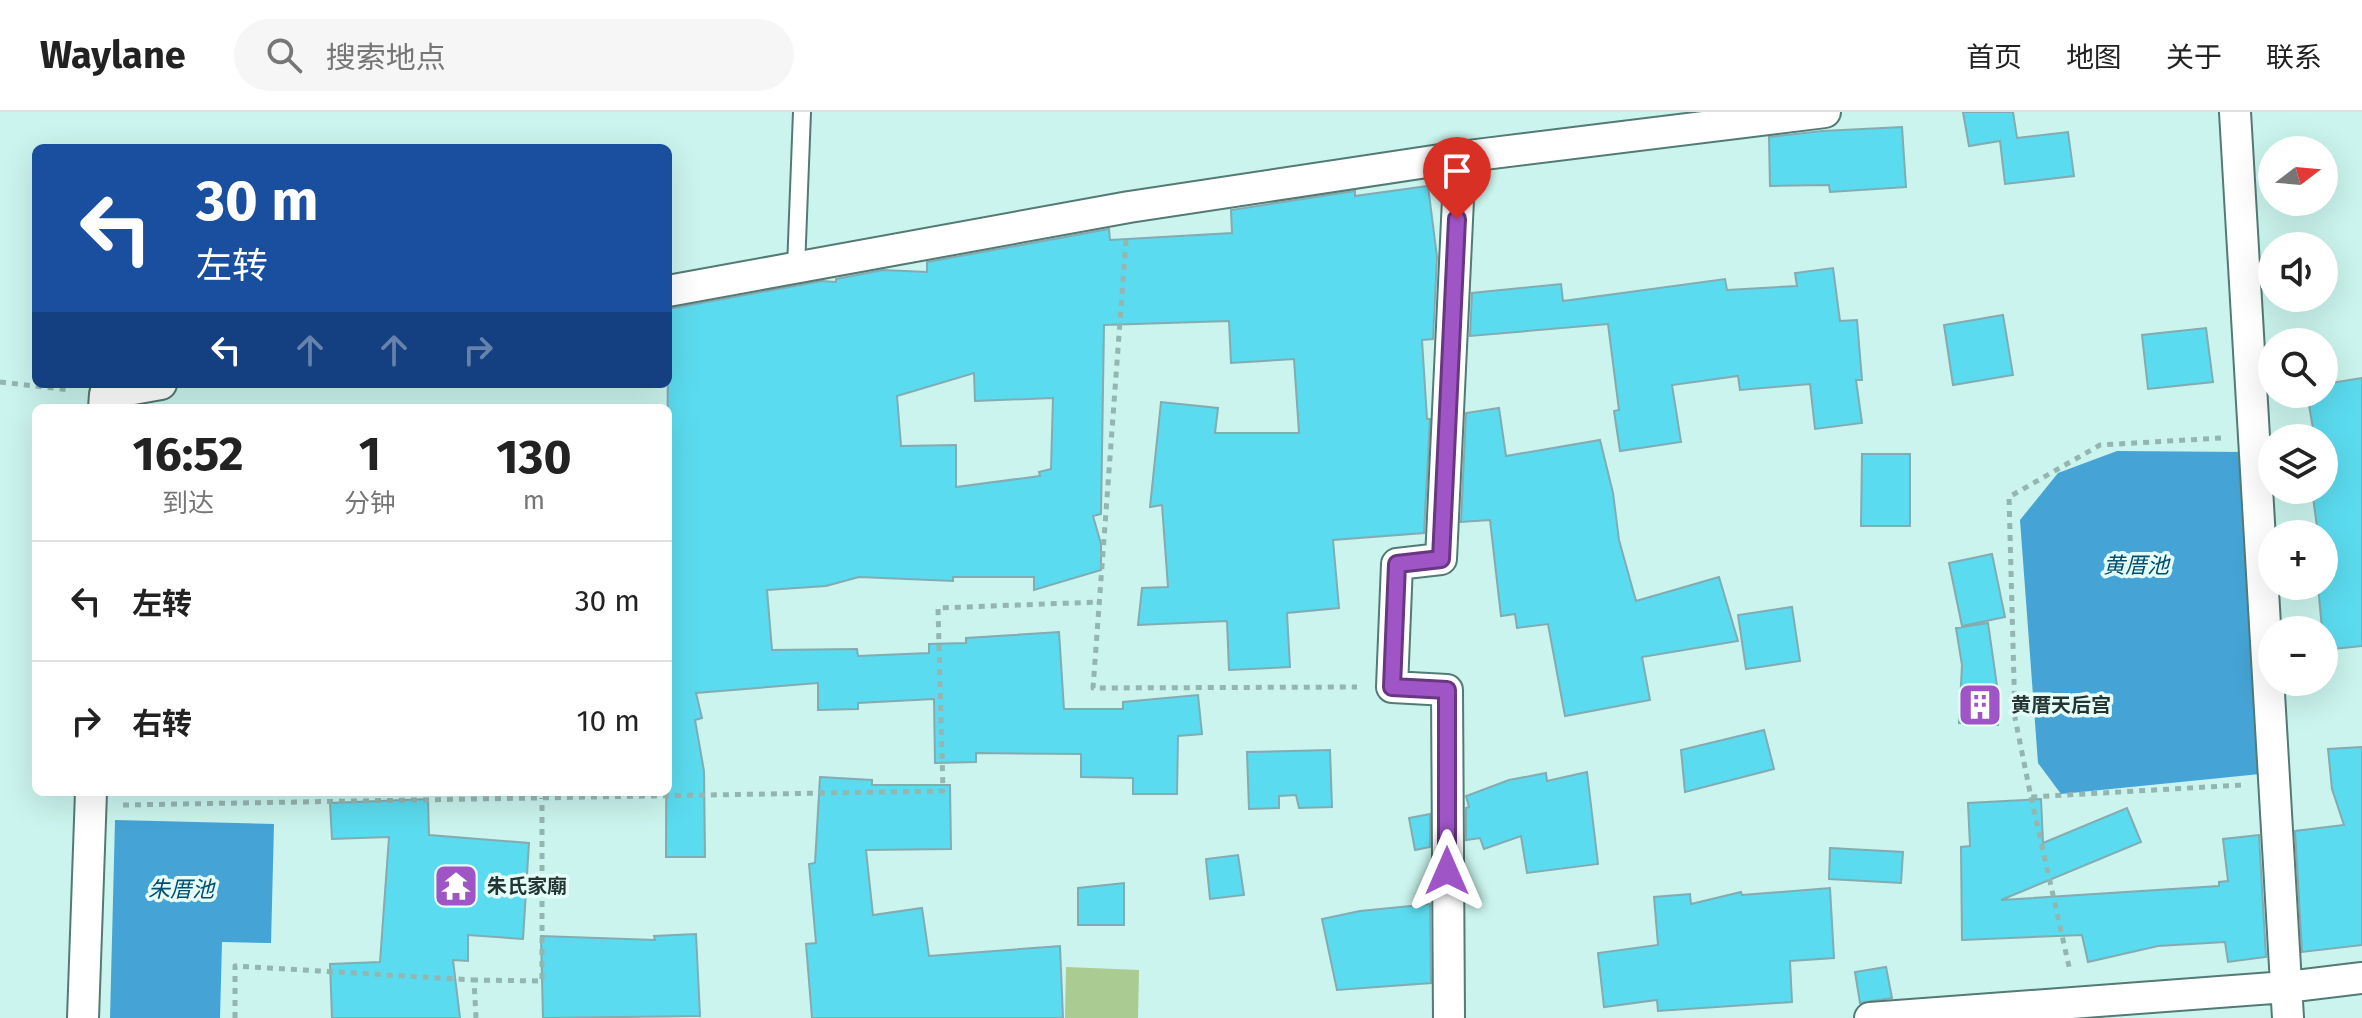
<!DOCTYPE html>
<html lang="zh">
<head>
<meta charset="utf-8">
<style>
	:root { --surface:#fff; --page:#f6f6f6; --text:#222; --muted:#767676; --line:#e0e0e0 }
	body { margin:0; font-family:"Fira Sans","Noto Sans SC",sans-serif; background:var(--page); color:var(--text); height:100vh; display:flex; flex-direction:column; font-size:30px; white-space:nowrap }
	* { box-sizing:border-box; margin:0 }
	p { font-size:26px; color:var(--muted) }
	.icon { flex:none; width:44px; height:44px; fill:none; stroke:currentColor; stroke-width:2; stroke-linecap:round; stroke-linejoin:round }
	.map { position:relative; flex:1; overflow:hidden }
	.details { position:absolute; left:32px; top:292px; width:640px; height:392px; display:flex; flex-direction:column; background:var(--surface); border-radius:12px; box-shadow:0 8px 32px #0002 }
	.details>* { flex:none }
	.guide { position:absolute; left:32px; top:32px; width:640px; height:244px; border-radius:12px; box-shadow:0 8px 32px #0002; background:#1a4fa0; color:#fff; overflow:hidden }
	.needle { width:52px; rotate:74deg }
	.tools { position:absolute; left:2258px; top:24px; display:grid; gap:16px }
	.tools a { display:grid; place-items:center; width:80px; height:80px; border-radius:50%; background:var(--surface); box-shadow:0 8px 32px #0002; font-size:40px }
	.pin { position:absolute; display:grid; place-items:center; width:68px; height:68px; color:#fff; margin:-82px -34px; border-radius:50% 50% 50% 0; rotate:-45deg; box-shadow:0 0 8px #0007 }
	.pin .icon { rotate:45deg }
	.me { position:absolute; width:88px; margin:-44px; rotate:0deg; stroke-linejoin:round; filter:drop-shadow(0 0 6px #0008) }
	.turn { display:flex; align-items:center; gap:28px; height:168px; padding:0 32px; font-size:36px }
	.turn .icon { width:104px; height:104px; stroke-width:2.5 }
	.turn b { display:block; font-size:56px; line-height:68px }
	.lanes { display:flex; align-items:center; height:76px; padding:0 32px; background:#0003; justify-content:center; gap:40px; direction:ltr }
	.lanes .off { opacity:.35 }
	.eta { display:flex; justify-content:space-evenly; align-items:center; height:136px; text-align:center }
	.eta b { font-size:48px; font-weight:700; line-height:56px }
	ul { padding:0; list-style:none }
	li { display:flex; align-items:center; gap:24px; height:120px; padding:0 32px; border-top:2px solid var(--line) }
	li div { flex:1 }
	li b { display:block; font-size:30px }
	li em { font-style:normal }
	header { display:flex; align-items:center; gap:48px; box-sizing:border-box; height:112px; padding:0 40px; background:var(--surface); border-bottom:2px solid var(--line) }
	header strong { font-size:38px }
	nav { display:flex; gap:44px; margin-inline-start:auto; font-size:28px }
	.search { width:560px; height:72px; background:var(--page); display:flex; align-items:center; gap:20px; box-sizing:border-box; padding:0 28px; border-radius:44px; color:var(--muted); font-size:30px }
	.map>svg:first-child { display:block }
</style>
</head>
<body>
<header>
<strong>Waylane</strong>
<div class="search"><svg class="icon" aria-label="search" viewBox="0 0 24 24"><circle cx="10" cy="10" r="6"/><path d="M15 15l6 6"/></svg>搜索地点</div>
<nav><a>首页</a><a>地图</a><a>关于</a><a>联系</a></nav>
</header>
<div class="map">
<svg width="2362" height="906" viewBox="0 0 2362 906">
	<rect width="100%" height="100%" fill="#caf4ed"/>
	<!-- green -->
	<path fill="#aacb91" d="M 1066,855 L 1139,858 L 1138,906 L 1065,906 Z"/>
	<!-- water -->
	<path fill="#45a3d5" d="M 2117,339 L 2243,340 L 2260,662 L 2061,682 L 2038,651 L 2020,408 L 2058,361 Z
		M 115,708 L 274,712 L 271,831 L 222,830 L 220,906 L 110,906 Z"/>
	<!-- building -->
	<path fill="#5bdbef" stroke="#83abb2" stroke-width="2" fill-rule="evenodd" d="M 1963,0 L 2013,0 L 2017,26 L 2068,20 L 2074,64 L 2005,72 L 2000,29 L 1969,34 Z
		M 1902,15 L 1906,75 L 1830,80 L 1829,73 L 1770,74 L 1769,25 L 1822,19 Z
		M 1428,74 L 1437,145 L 1433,227 L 1422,228 L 1427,307 L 1430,307 L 1424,421 L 1333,428 L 1339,496 L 1287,501 L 1290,555 L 1229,558 L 1227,509 L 1138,513 L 1142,476 L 1168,475 L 1162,393 L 1150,395 L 1161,290 L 1218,296 L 1215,321 L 1299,321 L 1294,247 L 1231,251 L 1229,209 L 1104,213 L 1101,402 L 1093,404 L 1101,432 L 1101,458 L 1034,478 L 1034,465 L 953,465 L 953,469 L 859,465 L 826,474 L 767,478 L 772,538 L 857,537 L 858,544 L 929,541 L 929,532 L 966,531 L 966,526 L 1059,520 L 1064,597 L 1123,597 L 1123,590 L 1198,583 L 1202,622 L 1178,624 L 1177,682 L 1133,682 L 1133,666 L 1081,665 L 1081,642 L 976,641 L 976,650 L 935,651 L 934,587 L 858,591 L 858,597 L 818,598 L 818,571 L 696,581 L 702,606 L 695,608 L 704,659 L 705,745 L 666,745 L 668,197 L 822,169 L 836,170 L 836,167 L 883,158 L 927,160 L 927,150 L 1109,117 L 1110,128 L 1232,121 L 1231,98 L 1355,79 L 1355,84 ZM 974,261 L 975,289 L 1053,286 L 1051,357 L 1039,360 L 1040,364 L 956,375 L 956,333 L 901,334 L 897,284 Z
		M 1833,156 L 1840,209 L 1857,208 L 1862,268 L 1856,268 L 1862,311 L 1815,317 L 1810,272 L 1740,278 L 1738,264 L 1672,273 L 1681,330 L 1620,339 L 1614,299 L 1619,298 L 1608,212 L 1470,224 L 1472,181 L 1561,172 L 1563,189 L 1725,167 L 1727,178 L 1797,174 L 1795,161 Z
		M 2003,203 L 2013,263 L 1953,273 L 1944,213 Z
		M 2206,216 L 2213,270 L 2148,277 L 2142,223 Z
		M 2362,266 L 2362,534 L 2324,538 L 2318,474 L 2324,474 L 2324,422 L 2318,422 L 2312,378 L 2324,378 L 2324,326 L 2305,326 L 2314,322 L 2307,282 L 2324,282 L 2324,272 Z
		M 1499,296 L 1506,344 L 1600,328 L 1613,381 L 1619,428 L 1636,489 L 1719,465 L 1738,529 L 1642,545 L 1650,588 L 1565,604 L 1548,512 L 1517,516 L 1515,502 L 1501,504 L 1490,408 L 1461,410 L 1466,301 Z
		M 1862,342 L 1910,342 L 1910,414 L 1861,414 Z
		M 1992,442 L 2005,505 L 1962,514 L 1949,451 Z
		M 1792,495 L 1800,549 L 1746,557 L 1738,503 Z
		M 1988,511 L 1999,588 L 1998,613 L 1959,611 L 1962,553 L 1956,516 Z
		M 1764,618 L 1774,657 L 1685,680 L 1681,638 Z
		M 2362,635 L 2362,833 L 2302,840 L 2295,719 L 2344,713 L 2332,677 L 2328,637 Z
		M 1330,638 L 1332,695 L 1299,696 L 1296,683 L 1279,684 L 1279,696 L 1249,697 L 1247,640 Z
		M 1587,660 L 1598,752 L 1527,761 L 1521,724 L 1484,737 L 1480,726 L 1466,728 L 1466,696 L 1469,695 L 1466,684 L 1509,668 L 1546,661 L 1547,669 Z
		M 820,665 L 872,668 L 872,673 L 950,673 L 951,737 L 866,738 L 873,803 L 922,796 L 929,844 L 1060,834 L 1063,906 L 812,906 L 806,832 L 816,831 L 809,752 L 815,751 Z
		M 428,687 L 429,723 L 529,731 L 523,827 L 468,823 L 468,849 L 453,848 L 460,906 L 332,906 L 330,852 L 380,850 L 389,725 L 332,727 L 330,691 Z
		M 2041,687 L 2043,731 L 2127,696 L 2141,730 L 2001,788 L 2219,774 L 2219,770 L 2228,769 L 2223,727 L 2259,723 L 2266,845 L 2228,850 L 2225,830 L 2158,834 L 2088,850 L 2082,823 L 1962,828 L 1961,735 L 1970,734 L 1968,691 Z
		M 1430,702 L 1430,735 L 1415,738 L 1409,706 Z
		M 1830,736 L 1903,740 L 1901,771 L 1829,767 Z
		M 1238,743 L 1244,783 L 1210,787 L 1206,747 Z
		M 1124,771 L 1124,813 L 1078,813 L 1078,776 Z
		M 1830,776 L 1834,846 L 1790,849 L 1792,890 L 1658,899 L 1657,888 L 1604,895 L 1598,841 L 1658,833 L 1654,785 L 1690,782 L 1691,792 L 1741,780 L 1742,783 Z
		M 1430,792 L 1431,871 L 1337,878 L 1322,807 L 1360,799 Z
		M 696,822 L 700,904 L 543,906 L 541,824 L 655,828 L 654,824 Z
		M 1886,855 L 1892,886 L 1860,891 L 1855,860 Z"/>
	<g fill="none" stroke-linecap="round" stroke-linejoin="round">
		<!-- lane casing -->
		<g stroke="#537a74" stroke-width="20">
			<path id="lane" d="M 796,156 L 802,0"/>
		</g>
		<!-- street casing -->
		<g stroke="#537a74" stroke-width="34">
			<path id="street" d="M 2235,0 L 2288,906
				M 668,179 L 1129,95 L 1460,45 L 1825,0
				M 104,296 L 105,282 L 161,272
				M 83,906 L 91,680
				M 1449,906 L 1447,578 L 1392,575 L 1397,452 L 1441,447 L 1460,45
				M 1870,906 L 2286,875 L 2362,866"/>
		</g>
		<!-- path -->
		<path stroke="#94b6b0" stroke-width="5" stroke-dasharray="6 6" stroke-linecap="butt" d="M 1126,128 L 1093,576 L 1357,575
			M 0,270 L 70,278
			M 2221,326 L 2100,333 L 2009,385 L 2015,606 L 2031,685 L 2242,673
			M 2031,685 L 2070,859
			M 123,693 L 943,679 L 938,496 L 1099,490
			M 235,906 L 235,854 L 474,868
			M 476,906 L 474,868 L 542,869 L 542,686"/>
		<!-- lane -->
		<use href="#lane" stroke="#fff" stroke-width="16"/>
		<!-- street -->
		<use href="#street" stroke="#fff" stroke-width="30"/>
	</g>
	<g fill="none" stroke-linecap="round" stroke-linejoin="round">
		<!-- route casing -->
		<g stroke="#683781" stroke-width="20">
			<path id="route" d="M 1447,759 L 1447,578 L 1392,575 L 1397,452 L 1441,447 L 1457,107"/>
		</g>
		<!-- route -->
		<use href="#route" stroke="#a055c7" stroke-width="14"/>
	</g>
	<!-- icons -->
	<defs>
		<g id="building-square" transform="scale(2.3)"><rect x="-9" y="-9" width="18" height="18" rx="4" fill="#a055c7" stroke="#e4fdf9"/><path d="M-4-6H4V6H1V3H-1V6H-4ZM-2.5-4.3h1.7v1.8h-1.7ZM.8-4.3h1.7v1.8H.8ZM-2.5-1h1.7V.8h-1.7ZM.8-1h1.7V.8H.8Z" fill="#fff"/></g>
		<g id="temple-square" transform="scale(2.3)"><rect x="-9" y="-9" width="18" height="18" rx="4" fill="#a055c7" stroke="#e4fdf9"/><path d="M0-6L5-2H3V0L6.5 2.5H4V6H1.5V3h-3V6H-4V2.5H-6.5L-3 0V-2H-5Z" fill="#fff"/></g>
	</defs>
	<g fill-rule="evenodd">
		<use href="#building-square" x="1980" y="593"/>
		<use href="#temple-square" x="456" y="774"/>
	</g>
	<g text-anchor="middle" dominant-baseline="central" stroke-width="7" stroke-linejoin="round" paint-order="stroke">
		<!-- poi labels -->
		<g font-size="20" font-weight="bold" fill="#253533" stroke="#e4fdf9" text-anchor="start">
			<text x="2011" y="593">黄厝天后宫</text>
			<text x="487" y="774">朱氏家廟</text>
		</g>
		<!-- water labels -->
		<g font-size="22" font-style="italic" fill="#004e70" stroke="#e4fdf9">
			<text x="2136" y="453">黄厝池</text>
			<text x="181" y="777">朱厝池</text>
		</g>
	</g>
</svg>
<div class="tools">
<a><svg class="needle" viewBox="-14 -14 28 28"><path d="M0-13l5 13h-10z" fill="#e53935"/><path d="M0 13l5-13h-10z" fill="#767676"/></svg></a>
<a><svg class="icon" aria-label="sound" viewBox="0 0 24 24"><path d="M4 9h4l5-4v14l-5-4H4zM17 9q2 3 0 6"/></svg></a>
<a><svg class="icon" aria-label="search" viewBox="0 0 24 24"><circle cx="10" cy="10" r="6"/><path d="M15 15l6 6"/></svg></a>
<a><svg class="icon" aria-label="layers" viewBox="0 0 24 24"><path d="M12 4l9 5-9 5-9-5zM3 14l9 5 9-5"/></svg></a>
<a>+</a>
<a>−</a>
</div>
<div class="pin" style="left:1457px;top:107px;background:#d93025"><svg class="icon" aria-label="arrive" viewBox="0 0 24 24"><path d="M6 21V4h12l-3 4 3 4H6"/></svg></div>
<svg class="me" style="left:1447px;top:759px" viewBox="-20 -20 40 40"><path d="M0-17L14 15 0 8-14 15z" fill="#a055c7" stroke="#fff" stroke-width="4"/></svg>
<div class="guide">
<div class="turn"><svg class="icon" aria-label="left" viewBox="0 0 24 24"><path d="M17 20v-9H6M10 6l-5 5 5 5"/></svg><div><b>30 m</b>左转</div></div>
<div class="lanes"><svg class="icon" aria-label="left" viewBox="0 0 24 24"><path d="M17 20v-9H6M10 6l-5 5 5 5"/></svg><svg class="icon off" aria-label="ahead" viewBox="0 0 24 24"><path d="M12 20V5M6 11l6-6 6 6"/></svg><svg class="icon off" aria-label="ahead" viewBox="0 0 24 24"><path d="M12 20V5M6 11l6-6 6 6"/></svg><svg class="icon off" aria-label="right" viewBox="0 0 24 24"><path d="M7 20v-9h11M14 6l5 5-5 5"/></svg></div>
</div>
<section class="details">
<div class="eta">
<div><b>16:52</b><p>到达</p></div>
<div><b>1</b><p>分钟</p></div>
<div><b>130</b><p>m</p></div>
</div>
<ul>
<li><svg class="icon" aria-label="left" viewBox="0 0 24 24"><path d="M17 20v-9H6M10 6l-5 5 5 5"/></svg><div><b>左转</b></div><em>30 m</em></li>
<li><svg class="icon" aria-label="right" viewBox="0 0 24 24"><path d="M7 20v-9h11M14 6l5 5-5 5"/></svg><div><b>右转</b></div><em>10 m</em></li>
</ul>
</section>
</div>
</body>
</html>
